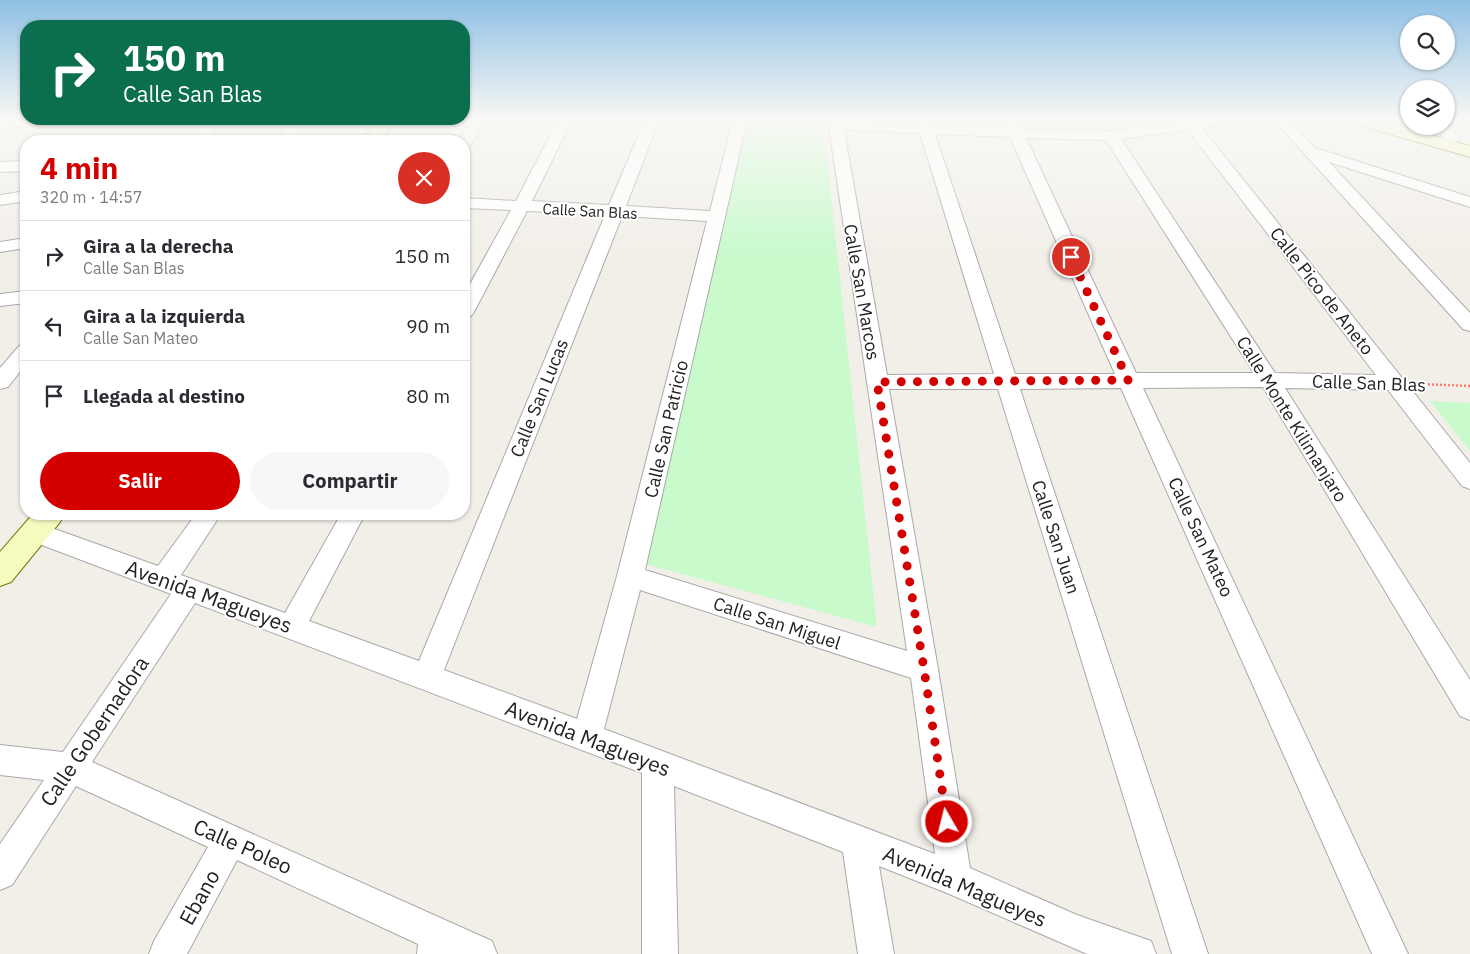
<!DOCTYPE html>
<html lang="es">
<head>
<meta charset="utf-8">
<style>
	:root { --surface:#fff; --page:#f7f7f7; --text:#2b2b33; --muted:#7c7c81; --line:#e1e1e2; --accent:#d40000 }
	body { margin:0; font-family:"IBM Plex Sans",sans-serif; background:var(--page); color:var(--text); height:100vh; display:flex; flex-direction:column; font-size:19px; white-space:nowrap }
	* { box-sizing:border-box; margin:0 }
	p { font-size:16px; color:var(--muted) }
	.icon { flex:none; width:28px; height:28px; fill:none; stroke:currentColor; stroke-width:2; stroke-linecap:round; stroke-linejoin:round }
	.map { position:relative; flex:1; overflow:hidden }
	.panel { position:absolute; left:20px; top:135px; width:450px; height:385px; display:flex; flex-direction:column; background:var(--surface); border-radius:20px; box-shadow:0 1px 4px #0004 }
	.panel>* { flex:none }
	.guide { position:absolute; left:20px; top:20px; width:450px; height:105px; border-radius:20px; box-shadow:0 1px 4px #0004; background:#0b6e4f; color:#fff; overflow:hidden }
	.controls { position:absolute; left:1400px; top:15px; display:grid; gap:10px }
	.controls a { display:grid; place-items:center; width:55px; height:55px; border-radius:50%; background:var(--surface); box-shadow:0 1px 4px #0004; font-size:25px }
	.pin { position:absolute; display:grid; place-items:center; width:42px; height:42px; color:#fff; margin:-21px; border:2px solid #fff; border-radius:50%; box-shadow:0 1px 5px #0007 }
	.me { position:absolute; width:55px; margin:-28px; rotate:352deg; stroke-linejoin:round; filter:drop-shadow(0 0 4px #0008) }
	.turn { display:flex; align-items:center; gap:18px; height:105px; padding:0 20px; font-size:22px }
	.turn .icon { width:65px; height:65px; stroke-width:2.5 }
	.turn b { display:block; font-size:35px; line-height:42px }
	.round { display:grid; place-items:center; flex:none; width:52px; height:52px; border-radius:26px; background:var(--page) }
	.head { display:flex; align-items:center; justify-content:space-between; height:85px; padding:0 20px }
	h1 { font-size:30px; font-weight:800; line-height:38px; color:var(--accent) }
	.cta { display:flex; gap:10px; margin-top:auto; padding:10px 20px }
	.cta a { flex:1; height:58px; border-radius:30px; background:var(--accent); color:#fff; font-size:20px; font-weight:800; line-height:58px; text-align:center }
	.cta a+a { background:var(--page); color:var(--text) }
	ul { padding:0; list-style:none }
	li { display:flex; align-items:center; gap:15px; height:70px; padding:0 20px; border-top:1px solid var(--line) }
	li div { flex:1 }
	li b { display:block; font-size:19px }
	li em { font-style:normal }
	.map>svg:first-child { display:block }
</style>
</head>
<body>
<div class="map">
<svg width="1470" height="954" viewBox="0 0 1470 954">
	<rect width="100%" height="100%" fill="#f2efe9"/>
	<!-- park -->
	<path fill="#c8facc" d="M 746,120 L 823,120 L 877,627 L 641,563 Z
		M 1430,401 L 1470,403 L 1470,451 Z"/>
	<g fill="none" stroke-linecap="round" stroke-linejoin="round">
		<!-- minor casing -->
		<g stroke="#a9a9a9" stroke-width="2">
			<path id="minor" d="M 0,120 L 90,120 L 88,123 L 83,124 L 0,128 Z
				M 209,120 L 224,120 L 207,141 L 192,141 Z
				M 289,120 L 304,120 L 291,141 L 277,141 Z
				M 473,120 L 488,120 L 469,147 L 464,149 L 464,141 L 458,141 Z
				M 558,120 L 572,120 L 532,201 L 609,205 L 645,120 L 659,120 L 626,206 L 710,211 L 733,120 L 747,120 L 645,570 L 907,651 L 828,120 L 917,124 L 916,120 L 930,120 L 932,125 L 1006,128 L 1003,120 L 1017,120 L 1021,129 L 1111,131 L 1195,120 L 1236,120 L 1234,123 L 1202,128 L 1470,463 L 1470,489 L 1462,486 L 1388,390 L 1285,388 L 1470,680 L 1470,720 L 1460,716 L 1263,387 L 1143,388 L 1408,954 L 1372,954 L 1121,388 L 1020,389 L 1208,954 L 1172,954 L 998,389 L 889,389 L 938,669 L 970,868 L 1077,915 L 1151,941 L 1156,954 L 1087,954 L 947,893 L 879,866 L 894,954 L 858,954 L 843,852 L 674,786 L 678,954 L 642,954 L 642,773 L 195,603 L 92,762 L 492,941 L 497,954 L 417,954 L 418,944 L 237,860 L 187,954 L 149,954 L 154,941 L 208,847 L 76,786 L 12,885 L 0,890 L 0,844 L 44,780 L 0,775 L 0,745 L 63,752 L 171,594 L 26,539 L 22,532 L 26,525 L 35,522 L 158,566 L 196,514 L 221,514 L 181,575 L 285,613 L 341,514 L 365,514 L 309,621 L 419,661 L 605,215 L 527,211 L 474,312 L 471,316 L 464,318 L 464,295 L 511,210 L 464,208 L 464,198 L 516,201 ZM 844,130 L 920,133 L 994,374 L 887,375 ZM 1188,130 L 1376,375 L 1275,373 L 1121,139 ZM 935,134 L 1010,137 L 1115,374 L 1015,374 ZM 1026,138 L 1106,140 L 1254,373 L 1136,373 ZM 622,216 L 707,221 L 617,576 L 577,719 L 444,670 ZM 640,590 L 911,678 L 935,854 L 604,729 Z
				M 1274,120 L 1289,120 L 1315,148 L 1470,197 L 1470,207 L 1329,162 L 1470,313 L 1470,331 L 1463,329 Z
				M 1446,123 L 1460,138 L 1457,141 L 1447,141 L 1434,126 L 1446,126 Z
				M 26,161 L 26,171 L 0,172 L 0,162 Z
				M 26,191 L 26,201 L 0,205 L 0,195 Z
				M 26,238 L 26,248 L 0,252 L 0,242 Z
				M 26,291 L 26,303 L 0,306 L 0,294 Z
				M 26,344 L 26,364 L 8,387 L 0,389 L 0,368 L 19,346 Z"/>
		</g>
		<!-- secondary casing -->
		<g stroke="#707d05" stroke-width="2">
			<path id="secondary" d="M 379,120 L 396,120 L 380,141 L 362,141 Z
				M 1353,120 L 1380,120 L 1470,146 L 1470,157 L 1355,124 Z
				M 33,514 L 64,514 L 60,522 L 11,582 L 0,586 L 0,552 Z"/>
		</g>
		<!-- path -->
		<path stroke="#fa8072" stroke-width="2.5" stroke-dasharray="2 2" stroke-linecap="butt" d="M 1420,384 L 1470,386"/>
		<!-- minor -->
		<use href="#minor" fill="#fff" fill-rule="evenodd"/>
		<!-- secondary -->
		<use href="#secondary" fill="#f7fabf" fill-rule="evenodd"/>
	</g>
	<!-- sky -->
	<linearGradient id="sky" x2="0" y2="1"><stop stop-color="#8fc0e4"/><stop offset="0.47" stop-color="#f9f8f5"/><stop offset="1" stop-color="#f9f8f5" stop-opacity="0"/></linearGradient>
	<rect width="1470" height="254" fill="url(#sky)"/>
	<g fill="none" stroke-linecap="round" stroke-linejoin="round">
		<!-- route -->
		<path stroke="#d40000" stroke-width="9" stroke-dasharray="0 16.2" d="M 947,822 L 924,669 L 877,382 L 1128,380 L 1071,257"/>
	</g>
	<g text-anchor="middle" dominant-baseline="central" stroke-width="4" stroke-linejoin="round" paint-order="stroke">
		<!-- far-street labels -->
		<g font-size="15" fill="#222" stroke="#fff">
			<text transform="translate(590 211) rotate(3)">Calle San Blas</text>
		</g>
		<!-- street labels -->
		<g font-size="18" fill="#222" stroke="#fff">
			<text transform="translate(1322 291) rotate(52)">Calle Pico de Aneto</text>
			<text transform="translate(862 292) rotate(80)">Calle San Marcos</text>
			<text transform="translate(1369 383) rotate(2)">Calle San Blas</text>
			<text transform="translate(539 398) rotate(-68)">Calle San Lucas</text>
			<text transform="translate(1292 419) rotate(58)">Calle Monte Kilimanjaro</text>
			<text transform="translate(666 429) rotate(-77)">Calle San Patricio</text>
			<text transform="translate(1056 537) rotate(72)">Calle San Juan</text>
			<text transform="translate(1201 537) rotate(65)">Calle San Mateo</text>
			<text transform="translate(777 623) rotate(18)">Calle San Miguel</text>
		</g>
		<!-- near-street labels -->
		<g font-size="21" fill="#222" stroke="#fff">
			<text transform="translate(209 596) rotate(20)">Avenida Magueyes</text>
			<text transform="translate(94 731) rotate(-56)">Calle Gobernadora</text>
			<text transform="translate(588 738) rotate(21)">Avenida Magueyes</text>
			<text transform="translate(243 846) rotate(24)">Calle Poleo</text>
			<text transform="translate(965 886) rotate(23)">Avenida Magueyes</text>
			<text transform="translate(199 897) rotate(-61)">Ebano</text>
		</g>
	</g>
</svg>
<div class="controls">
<a><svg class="icon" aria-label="search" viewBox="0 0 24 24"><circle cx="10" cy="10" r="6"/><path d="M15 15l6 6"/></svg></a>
<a><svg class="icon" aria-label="layers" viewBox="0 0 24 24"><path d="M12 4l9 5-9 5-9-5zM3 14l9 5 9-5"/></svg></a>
</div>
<div class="pin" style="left:1071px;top:257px;background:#d93025"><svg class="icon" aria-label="arrive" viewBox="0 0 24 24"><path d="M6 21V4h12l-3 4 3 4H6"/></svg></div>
<svg class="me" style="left:947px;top:822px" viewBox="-20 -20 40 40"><circle r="17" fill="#d40000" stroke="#fff" stroke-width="3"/><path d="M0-11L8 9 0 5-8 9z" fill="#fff"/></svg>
<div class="guide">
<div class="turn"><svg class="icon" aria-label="right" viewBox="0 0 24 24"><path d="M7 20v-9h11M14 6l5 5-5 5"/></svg><div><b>150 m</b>Calle San Blas</div></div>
</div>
<section class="panel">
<div class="head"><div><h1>4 min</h1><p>320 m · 14:57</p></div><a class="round" style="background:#d93025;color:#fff"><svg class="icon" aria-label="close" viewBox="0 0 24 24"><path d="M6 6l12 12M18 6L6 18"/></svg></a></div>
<ul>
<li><svg class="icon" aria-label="right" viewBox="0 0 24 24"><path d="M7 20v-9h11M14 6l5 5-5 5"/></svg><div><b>Gira a la derecha</b><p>Calle San Blas</p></div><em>150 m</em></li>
<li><svg class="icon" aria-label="left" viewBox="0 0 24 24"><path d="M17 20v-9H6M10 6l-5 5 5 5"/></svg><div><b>Gira a la izquierda</b><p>Calle San Mateo</p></div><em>90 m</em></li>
<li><svg class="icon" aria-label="arrive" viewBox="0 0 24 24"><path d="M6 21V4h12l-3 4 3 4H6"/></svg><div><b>Llegada al destino</b></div><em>80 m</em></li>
</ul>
<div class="cta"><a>Salir</a><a>Compartir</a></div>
</section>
</div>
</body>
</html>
